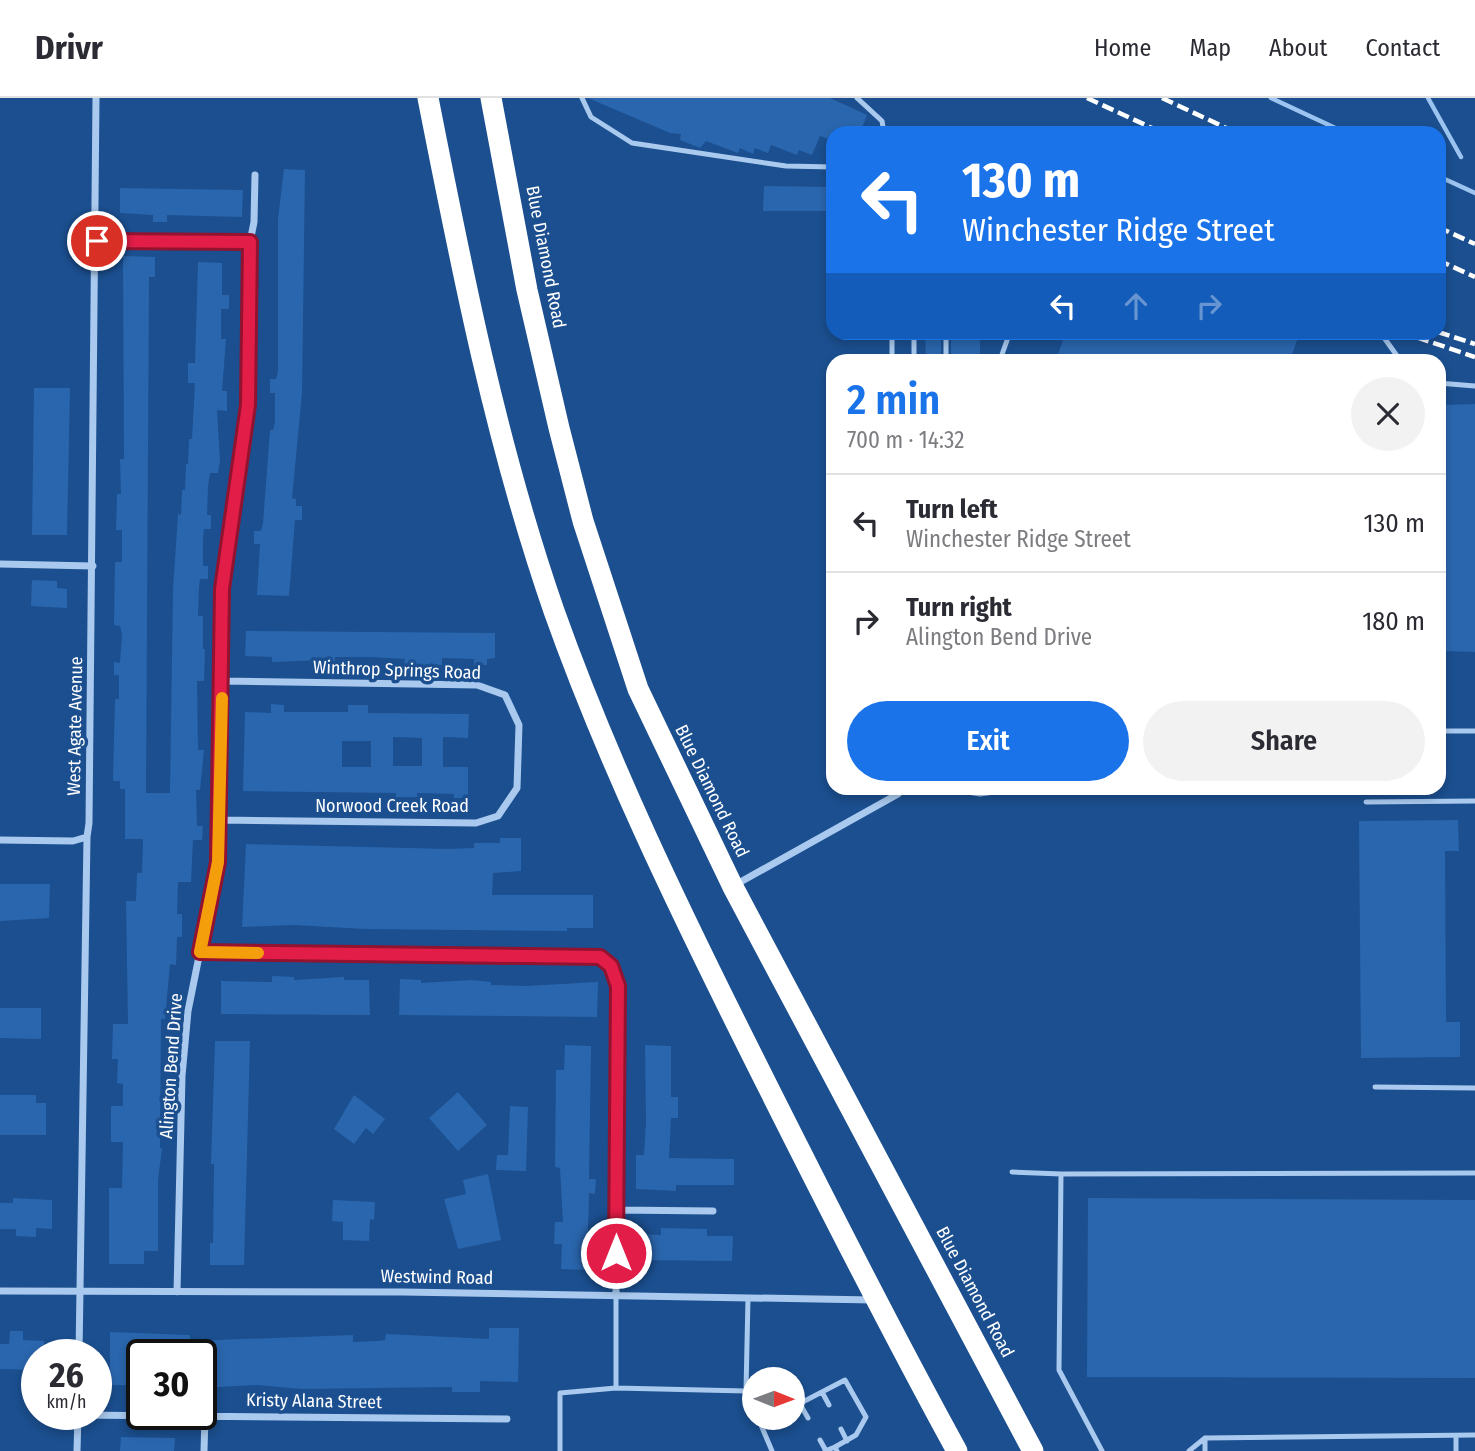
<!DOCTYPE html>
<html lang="en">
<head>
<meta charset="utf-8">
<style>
	:root { --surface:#fff; --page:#f2f2f3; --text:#2b2b33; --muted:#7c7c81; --line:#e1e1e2; --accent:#1a73e8 }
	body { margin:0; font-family:"Fira Sans Condensed",sans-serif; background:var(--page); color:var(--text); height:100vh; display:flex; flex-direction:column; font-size:26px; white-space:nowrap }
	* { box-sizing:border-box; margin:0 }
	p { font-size:23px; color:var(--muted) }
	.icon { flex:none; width:38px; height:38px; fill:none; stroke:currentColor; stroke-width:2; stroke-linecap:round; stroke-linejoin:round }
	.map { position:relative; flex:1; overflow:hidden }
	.sheet { position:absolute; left:826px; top:256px; width:620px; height:441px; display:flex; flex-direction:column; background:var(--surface); border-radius:21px; box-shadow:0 4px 10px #0003 }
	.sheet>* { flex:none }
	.top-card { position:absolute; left:826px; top:28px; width:620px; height:214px; border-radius:21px; box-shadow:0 4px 10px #0003; background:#1a73e8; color:#fff; overflow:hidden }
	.needle { width:46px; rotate:91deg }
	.buttons { position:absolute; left:742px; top:1269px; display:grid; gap:14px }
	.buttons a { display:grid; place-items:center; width:63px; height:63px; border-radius:50%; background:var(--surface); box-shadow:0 4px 10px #0003; font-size:35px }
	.speed { position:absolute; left:21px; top:1241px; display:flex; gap:14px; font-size:35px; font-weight:700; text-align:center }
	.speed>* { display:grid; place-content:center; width:91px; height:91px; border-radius:50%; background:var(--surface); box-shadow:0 4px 10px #0003; line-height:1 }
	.speed small { font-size:18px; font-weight:400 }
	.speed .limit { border:4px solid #111; border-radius:10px; background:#fff; color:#111 }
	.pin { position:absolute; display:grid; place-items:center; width:60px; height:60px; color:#fff; margin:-30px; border:4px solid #fff; border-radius:50%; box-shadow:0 2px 7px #0007 }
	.me { position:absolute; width:77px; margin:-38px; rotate:0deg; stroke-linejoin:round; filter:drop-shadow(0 0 5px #0008) }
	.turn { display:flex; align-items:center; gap:24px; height:147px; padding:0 21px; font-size:32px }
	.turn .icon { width:91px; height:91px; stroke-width:2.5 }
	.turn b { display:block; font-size:49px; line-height:60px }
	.lanes { display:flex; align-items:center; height:66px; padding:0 21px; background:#0003; justify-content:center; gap:35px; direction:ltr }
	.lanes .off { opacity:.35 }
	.round { display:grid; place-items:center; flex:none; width:74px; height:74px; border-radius:37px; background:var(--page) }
	.head { display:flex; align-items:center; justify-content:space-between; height:119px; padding:0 21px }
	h1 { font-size:42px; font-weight:600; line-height:52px; color:var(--accent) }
	.primary-button { display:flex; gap:14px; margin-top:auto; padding:14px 21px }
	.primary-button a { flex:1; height:80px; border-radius:42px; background:var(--accent); color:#fff; font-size:28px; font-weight:600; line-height:80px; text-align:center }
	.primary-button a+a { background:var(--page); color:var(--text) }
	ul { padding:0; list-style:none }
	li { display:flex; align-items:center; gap:21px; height:98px; padding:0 21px; border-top:2px solid var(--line) }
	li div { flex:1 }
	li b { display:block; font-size:26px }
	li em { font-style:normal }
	header { display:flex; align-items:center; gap:42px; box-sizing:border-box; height:98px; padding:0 35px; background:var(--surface); border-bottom:2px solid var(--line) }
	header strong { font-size:33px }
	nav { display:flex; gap:38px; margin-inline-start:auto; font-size:24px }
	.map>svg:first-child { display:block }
</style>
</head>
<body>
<header>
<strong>Drivr</strong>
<nav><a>Home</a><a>Map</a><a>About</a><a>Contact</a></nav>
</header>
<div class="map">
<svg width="1475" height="1353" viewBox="0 0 1475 1353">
	<rect width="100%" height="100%" fill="#1b4f8f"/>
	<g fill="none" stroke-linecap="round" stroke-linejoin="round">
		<!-- stream -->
		<path stroke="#9cc4f0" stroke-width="4.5" d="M 1271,0 L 1346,35
			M 1428,0 L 1461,59
			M 1438,78 L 1475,95"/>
	</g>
	<!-- building -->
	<path fill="#2a66ad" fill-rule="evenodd" d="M 588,0 L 830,0 L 867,17 L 860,35 L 833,35 L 833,43 L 820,38 L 812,57 L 799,52 L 797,57 L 771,47 L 768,55 L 755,50 L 753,56 L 740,50 L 738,55 L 706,43 L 700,50 L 680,42 L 681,36 L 670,35 Z
		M 284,71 L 305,72 L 302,295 L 292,400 L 296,401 L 296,408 L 302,408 L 302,422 L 295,422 L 289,498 L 257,497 L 260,446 L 254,446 L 254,433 L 261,433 L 263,425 L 270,332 L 273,332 L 275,324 L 275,295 L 270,295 L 270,281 L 276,281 L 278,274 L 278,121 Z
		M 764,88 L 831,89 L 833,113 L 763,113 Z
		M 120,90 L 243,92 L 242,119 L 167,117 L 167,124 L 153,124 L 153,117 L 120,115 Z
		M 123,158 L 155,159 L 155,179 L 149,179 L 146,695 L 170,695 L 173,492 L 178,416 L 181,417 L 182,392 L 185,392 L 186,366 L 188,366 L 189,341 L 192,341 L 195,285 L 188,285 L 188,265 L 195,265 L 198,164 L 222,165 L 222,197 L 229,197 L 229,211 L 221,211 L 221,241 L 226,241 L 222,293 L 227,293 L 227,313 L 217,312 L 220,363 L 218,375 L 210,375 L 208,388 L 207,417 L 211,417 L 211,431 L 204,431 L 203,439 L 203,468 L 208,468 L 208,481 L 200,481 L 199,489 L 198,518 L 203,518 L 203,551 L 205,551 L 204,583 L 197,583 L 198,652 L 204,652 L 200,692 L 196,692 L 197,728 L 203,728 L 202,742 L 193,742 L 191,784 L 178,784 L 177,816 L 182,816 L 182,839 L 177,839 L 176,867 L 170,866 L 165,921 L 161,921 L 160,1050 L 162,1050 L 158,1082 L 158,1153 L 144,1153 L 144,1166 L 109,1166 L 109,1090 L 122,1090 L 123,1044 L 111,1044 L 111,1008 L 123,1008 L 123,986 L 117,985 L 118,961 L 112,961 L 113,926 L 128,926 L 126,803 L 136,803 L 137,775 L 142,775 L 143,741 L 125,741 L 125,691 L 120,691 L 120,683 L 113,683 L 115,601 L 119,601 L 119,577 L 114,577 L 114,564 L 120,565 L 122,536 L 120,528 L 114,527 L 115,464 L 122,464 L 122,432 L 116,432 L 117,396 L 121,396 L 120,361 L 124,361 Z
		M 925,234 L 941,234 L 941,262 L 926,262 Z
		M 951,234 L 980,234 L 980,262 L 951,262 Z
		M 1066,234 L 1300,234 L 1290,262 L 1056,262 Z
		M 34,290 L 70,290 L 67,437 L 32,437 Z
		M 1475,306 L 1475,554 L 1438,553 L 1438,307 Z
		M 32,482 L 57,483 L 57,490 L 67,491 L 67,510 L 31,508 Z
		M 246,533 L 495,535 L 495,560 L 487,561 L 487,567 L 474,568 L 474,561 L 442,560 L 442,567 L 404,567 L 405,561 L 371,559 L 335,559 L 335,567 L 322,567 L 322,562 L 272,564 L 272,559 L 245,558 Z
		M 271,606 L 284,607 L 284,614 L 348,614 L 348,607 L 368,607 L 368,615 L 469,616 L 468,640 L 443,639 L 443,669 L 468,669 L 468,700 L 454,700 L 454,696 L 417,695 L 417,699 L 396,699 L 396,695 L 243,693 L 245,614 L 271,615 ZM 393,639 L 422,640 L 422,668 L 393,668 ZM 342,643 L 371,643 L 371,669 L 342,669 Z
		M 1458,722 L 1459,753 L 1445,753 L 1446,924 L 1460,924 L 1460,959 L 1361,960 L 1359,723 Z
		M 500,740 L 521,740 L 521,773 L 493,775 L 492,797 L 593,797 L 593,830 L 567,830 L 567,833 L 365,831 L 294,827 L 242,829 L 246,746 L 449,751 L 474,750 L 474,745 L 500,745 Z
		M 0,786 L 50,786 L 49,820 L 0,823 Z
		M 272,878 L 294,879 L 294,882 L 344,879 L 344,882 L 369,882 L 370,917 L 221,916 L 221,883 L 272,884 Z
		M 400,881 L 421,882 L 421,885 L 471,882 L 491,884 L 491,887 L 526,888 L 598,884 L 597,919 L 399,917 Z
		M 0,910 L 41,910 L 41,941 L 0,940 Z
		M 215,943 L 250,943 L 244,1167 L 210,1167 L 210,1145 L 213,1145 L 214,1066 L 211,1066 Z
		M 565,947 L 591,948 L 589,1081 L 596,1081 L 595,1096 L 589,1095 L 587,1172 L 561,1171 L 562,1146 L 554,1146 L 555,1124 L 563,1124 L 560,1070 L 555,1069 L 556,972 L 564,972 Z
		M 645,947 L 671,948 L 671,999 L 678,999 L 678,1020 L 671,1020 L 669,1060 L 734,1061 L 734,1087 L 676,1087 L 676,1093 L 636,1091 L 636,1057 L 644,1057 L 646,1024 Z
		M 458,994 L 487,1027 L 458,1053 L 429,1020 Z
		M 0,997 L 36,997 L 36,1005 L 46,1005 L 46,1037 L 0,1037 Z
		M 354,997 L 385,1021 L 373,1036 L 366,1030 L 354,1046 L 334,1031 Z
		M 510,1008 L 528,1009 L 526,1073 L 496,1072 L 497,1057 L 508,1057 Z
		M 488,1076 L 501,1142 L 458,1151 L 444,1101 L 466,1096 L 463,1082 Z
		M 13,1100 L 52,1102 L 52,1131 L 36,1130 L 36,1139 L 16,1138 L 16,1131 L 0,1131 L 0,1105 L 13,1105 Z
		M 1088,1100 L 1475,1102 L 1475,1280 L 1087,1279 Z
		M 333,1102 L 375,1104 L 374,1122 L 370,1121 L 369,1143 L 343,1142 L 343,1124 L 332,1123 Z
		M 661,1130 L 707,1131 L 707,1138 L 733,1138 L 732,1163 L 635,1162 L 635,1136 L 661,1137 Z
		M 489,1230 L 519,1230 L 518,1284 L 480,1283 L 480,1294 L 452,1294 L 452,1289 L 301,1291 L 258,1287 L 201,1290 L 201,1256 L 142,1256 L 142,1280 L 127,1280 L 127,1287 L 110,1287 L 110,1234 L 190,1237 L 190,1243 L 353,1237 L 353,1244 L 377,1243 L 385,1242 L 386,1236 L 489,1241 Z
		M 10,1233 L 23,1233 L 23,1242 L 44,1243 L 44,1256 L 37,1256 L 37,1272 L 0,1271 L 0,1246 L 9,1246 Z
		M 121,1339 L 175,1340 L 174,1353 L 120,1353 Z"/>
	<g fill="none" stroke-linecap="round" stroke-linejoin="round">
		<!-- lane -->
		<path stroke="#a9c9ee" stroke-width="5" d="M 582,0 L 591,19 L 632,45 L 786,68 L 833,69
			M 857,0 L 882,23 L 884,35
			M 1380,234 L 1400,262
			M 892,262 L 892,234
			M 914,262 L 914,234
			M 946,262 L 946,234
			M 1000,262 L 1010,234
			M 1438,285 L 1475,288
			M 1438,633 L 1475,633
			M 944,690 L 980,696 L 1009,692 L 1172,690
			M 1366,704 L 1475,703
			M 1375,989 L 1475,990
			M 1012,1074 L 1061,1076
			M 616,1197 L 616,1290 L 746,1293
			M 748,1200 L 746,1293 L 754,1310
			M 822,1294 L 829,1307
			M 800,1306 L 808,1320
			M 793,1309 L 845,1282 L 866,1319 L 856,1337 L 835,1349
			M 758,1320 L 772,1353
			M 761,1325 L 772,1320
			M 841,1331 L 847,1343
			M 1456,1338 L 1456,1353
			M 820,1342 L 826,1353
			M 560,1353 L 560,1295 L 616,1290
			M 825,1353 L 835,1349 L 837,1353
			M 1102,1353 L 1059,1272 L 1061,1076 L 1475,1075
			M 1189,1353 L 1205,1340
			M 1205,1353 L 1205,1340 L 1475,1337"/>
		<!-- street -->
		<path stroke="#a9c9ee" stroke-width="7" d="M 97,143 L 250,144
			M 0,466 L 93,468
			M 220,722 L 476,725 L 498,718 L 517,690 L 519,627 L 505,597 L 477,587 L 222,583
			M 0,742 L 73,743 L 87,739
			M 735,787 L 898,696 L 904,690
			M 200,854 L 600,859 L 612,868 L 618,889 L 616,1197
			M 616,1112 L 713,1113
			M 0,1193 L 403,1194 L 873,1202
			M 177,1194 L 182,978 L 188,913 L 218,764 L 222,491 L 248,307 L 250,144 L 254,124 L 255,77
			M 79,1256 L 87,739 L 89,725 L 96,0
			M 78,1317 L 507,1321
			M 77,1353 L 78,1316
			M 204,1353 L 205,1318"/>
		<!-- highway -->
		<path stroke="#fff" stroke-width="21" d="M 428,0 C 462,173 496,346 554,513 C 608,665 679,811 751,955 C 818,1089 885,1222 957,1353
			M 491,0 L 527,192 L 559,330 L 583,423 L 638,591 L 733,789 L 1033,1353"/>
		<!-- rail -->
		<path stroke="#fff" stroke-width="4.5" stroke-dasharray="12 5" stroke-linecap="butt" d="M 1087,0 L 1163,35
			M 1162,0 L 1237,35
			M 1438,129 L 1475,146
			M 1438,162 L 1475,179
			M 1401,234 L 1475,259
			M 1438,234 L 1475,246"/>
	</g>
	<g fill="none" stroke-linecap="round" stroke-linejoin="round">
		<!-- route casing -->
		<g stroke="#92132f" stroke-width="18">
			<path id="route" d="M 97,143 L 250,144 L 248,307 L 222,491 L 218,764 L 200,854 L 600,859 L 611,868 L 618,888 L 616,1155"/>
		</g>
		<!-- route -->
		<use href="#route" stroke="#e11d48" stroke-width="12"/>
		<!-- slow -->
		<path stroke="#f59e0b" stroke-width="12" d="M 222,600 L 218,764 L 200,854 L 258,855"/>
	</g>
	<g text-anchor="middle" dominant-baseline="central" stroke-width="7" stroke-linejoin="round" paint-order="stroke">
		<!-- street labels -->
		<g font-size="18" fill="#fff" stroke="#1b4f8f">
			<text transform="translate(546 159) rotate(79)">Blue Diamond Road</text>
			<text transform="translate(397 572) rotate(2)">Winthrop Springs Road</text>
			<text transform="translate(75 628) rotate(-89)">West Agate Avenue</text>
			<text transform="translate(712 693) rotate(64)">Blue Diamond Road</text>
			<text x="392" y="708">Norwood Creek Road</text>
			<text transform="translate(171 968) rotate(-86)">Alington Bend Drive</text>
			<text transform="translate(437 1179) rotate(1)">Westwind Road</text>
			<text transform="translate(975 1194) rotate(62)">Blue Diamond Road</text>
			<text transform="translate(314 1303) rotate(1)">Kristy Alana Street</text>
		</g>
	</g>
</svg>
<div class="buttons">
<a><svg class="needle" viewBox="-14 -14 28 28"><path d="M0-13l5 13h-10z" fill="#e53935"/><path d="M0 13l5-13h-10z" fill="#7c7c81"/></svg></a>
</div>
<div class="speed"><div>26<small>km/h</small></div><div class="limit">30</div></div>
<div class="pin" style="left:97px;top:143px;background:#d93025"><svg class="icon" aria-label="arrive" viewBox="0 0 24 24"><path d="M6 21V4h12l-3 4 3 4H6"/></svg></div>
<svg class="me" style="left:616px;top:1155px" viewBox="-20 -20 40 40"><circle r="17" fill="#e11d48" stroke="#fff" stroke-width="3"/><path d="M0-11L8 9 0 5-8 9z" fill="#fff"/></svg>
<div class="top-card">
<div class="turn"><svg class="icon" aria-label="left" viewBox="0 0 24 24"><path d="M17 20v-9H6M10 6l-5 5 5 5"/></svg><div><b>130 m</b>Winchester Ridge Street</div></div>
<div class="lanes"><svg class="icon" aria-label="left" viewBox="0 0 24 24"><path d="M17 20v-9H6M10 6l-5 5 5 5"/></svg><svg class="icon off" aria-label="ahead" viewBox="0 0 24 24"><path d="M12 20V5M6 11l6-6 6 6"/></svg><svg class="icon off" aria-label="right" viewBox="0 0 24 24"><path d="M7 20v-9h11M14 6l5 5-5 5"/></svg></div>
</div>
<section class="sheet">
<div class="head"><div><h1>2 min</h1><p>700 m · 14:32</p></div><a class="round"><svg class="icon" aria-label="close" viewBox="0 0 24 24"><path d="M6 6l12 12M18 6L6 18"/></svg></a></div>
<ul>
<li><svg class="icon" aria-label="left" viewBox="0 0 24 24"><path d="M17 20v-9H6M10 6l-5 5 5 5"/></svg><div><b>Turn left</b><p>Winchester Ridge Street</p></div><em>130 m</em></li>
<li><svg class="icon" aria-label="right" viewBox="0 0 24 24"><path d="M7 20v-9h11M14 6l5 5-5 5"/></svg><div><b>Turn right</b><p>Alington Bend Drive</p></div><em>180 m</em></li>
</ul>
<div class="primary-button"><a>Exit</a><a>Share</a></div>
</section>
</div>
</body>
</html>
